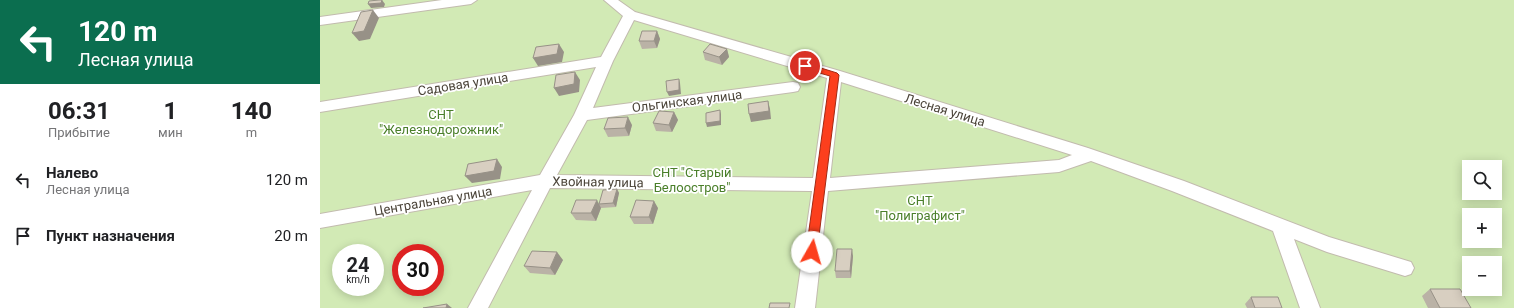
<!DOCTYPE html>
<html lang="ru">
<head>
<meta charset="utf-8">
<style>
	:root { --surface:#fff; --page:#f2f2f2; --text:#202124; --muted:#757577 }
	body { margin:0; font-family:Roboto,sans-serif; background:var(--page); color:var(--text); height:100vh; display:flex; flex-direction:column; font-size:15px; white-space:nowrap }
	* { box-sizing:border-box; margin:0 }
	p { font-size:13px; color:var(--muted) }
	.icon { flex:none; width:22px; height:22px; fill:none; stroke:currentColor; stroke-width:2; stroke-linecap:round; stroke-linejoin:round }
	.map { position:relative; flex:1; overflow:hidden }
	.details { display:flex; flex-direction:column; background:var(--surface); width:320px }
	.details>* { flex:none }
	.hud { background:#0b6e4f; color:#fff; overflow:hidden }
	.buttons { position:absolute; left:1142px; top:160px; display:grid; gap:8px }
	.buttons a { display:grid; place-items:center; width:40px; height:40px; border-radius:0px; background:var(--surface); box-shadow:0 2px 10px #0003; font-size:20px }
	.speed { position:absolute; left:12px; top:244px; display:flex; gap:8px; font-size:20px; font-weight:700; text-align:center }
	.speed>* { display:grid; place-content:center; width:52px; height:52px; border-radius:50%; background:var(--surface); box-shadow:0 2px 10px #0003; line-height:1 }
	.speed small { font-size:10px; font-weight:400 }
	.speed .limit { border:6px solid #d22; background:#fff; color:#111 }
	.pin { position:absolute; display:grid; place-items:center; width:34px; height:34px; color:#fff; margin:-17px; border:2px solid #fff; border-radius:50%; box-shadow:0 1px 4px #0007 }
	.me { position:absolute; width:44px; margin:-22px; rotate:7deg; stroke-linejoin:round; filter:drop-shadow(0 0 3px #0008) }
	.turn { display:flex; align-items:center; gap:14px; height:84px; padding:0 12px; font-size:18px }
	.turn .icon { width:52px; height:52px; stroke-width:2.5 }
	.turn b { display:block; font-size:28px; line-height:34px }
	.eta { display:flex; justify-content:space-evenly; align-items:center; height:68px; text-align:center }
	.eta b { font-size:24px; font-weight:700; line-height:28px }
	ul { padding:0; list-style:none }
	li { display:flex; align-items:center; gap:12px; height:56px; padding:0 12px }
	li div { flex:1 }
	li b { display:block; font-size:15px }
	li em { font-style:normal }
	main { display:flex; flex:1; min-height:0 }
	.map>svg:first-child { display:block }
</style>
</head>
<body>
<main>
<section class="details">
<div class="hud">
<div class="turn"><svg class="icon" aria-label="left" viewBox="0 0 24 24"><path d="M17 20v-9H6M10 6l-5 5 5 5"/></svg><div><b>120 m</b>Лесная улица</div></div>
</div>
<div class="eta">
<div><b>06:31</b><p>Прибытие</p></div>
<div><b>1</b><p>мин</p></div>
<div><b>140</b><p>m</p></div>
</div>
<ul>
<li><svg class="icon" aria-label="left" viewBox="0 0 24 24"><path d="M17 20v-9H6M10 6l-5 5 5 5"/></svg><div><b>Налево</b><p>Лесная улица</p></div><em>120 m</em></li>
<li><svg class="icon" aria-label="arrive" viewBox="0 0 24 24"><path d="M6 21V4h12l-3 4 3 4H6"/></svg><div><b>Пункт назначения</b></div><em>20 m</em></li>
</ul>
</section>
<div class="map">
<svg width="1194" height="308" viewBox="0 0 1194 308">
	<rect width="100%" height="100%" fill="#f6f3ec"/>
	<!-- green -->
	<path fill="#d2eab5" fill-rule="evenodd" d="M 0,0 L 1194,0 L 1194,308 L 0,308 ZM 1149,167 L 1175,167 L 1175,193 L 1149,193 ZM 1149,215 L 1175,215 L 1175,241 L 1149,241 ZM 21,253 L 55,253 L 55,287 L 21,287 ZM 81,253 L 115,253 L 115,287 L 81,287 ZM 1149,263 L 1175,263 L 1175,289 L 1149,289 Z"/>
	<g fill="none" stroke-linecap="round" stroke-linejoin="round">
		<!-- minor casing -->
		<g stroke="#c2bbae" stroke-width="2">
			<path id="minor" d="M 122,0 L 157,0 L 151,4 L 0,25 L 0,17 Z
				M 284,0 L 298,0 L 315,12 L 520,71 L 768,148 L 864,181 L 1009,237 L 1091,262 L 1094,268 L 1091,274 L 1085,276 L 1007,252 L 974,239 L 1000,308 L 980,308 L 953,231 L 852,191 L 771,161 L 739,172 L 508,191 L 495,308 L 475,308 L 492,191 L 230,188 L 168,308 L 148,308 L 212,190 L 0,228 L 0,214 L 220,175 L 254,115 L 276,67 L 0,112 L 0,102 L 281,57 L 303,16 ZM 314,20 L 507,78 L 493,178 L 237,175 L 267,120 L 473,92 L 478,91 L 480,87 L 478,83 L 473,82 L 273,108 L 293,61 ZM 521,82 L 752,155 L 739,160 L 510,178 Z"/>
		</g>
		<!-- minor -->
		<use href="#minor" fill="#fff" fill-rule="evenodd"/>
	</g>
	<!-- wall -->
	<path fill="#bab2a6" d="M 337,31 L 340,39 L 337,48 L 322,49 L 319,41 Z
		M 407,49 L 409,57 L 402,65 L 385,60 L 383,52 Z
		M 354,112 L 358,120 L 352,132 L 336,131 L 333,123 Z
		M 312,125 L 309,136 L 288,137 L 284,129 Z
		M 297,189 L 299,193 L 296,207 L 281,208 L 276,221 L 256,220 L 251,213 L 279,204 Z
		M 338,208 L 333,224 L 314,224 L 310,217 Z
		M 533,256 L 531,278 L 516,278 L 515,271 Z
		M 243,260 L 235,275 L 210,273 L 204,266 Z
		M 1110,289 L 1151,308 L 1108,308 L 1102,296 Z
		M 931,297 L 962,308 L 927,308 L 925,304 Z"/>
	<!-- shaded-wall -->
	<path fill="#979187" d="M 62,0 L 65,4 L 64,7 L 51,8 L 48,4 Z
		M 53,10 L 59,18 L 50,39 L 39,41 L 32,33 Z
		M 337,31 L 340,39 L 337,48 L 334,41 Z
		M 239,44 L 244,52 L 242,62 L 218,66 L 213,58 Z
		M 407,49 L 409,57 L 402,65 L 399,57 Z
		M 255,72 L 260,80 L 259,92 L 239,96 L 234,88 Z
		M 359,79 L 360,83 L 361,94 L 349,96 L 347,92 Z
		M 448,101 L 450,109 L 451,119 L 431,122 L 429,114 Z
		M 400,110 L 401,114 L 401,125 L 387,127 L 386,123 Z
		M 354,112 L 358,120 L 352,132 L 349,125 Z
		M 308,117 L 312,125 L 309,136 L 305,128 Z
		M 177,159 L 182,167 L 180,179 L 152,183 L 145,176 Z
		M 297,189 L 299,193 L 296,207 L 293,203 Z
		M 277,200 L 281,208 L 276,221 L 271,213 Z
		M 334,201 L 338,208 L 333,224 L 329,217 Z
		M 532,249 L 533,256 L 531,278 L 530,271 Z
		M 237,252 L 243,260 L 235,275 L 230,268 Z
		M 127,304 L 132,308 L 126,308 Z"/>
	<!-- building -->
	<path fill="#d8cfc1" stroke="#979187" d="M 59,0 L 62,0 L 61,3 L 48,4 L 49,1 Z
		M 53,10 L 44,31 L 32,33 L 41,12 Z
		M 322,31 L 337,31 L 334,41 L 319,41 Z
		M 239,44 L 237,54 L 213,58 L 216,47 Z
		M 390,44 L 407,49 L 399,57 L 383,52 Z
		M 255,72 L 254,84 L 234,88 L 236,75 Z
		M 359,79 L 359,90 L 347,92 L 346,81 Z
		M 448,101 L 449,111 L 429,114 L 428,104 Z
		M 400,110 L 400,121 L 386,123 L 386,113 Z
		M 339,111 L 354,112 L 349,125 L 333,123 Z
		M 308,117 L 305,128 L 284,129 L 288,118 Z
		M 177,159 L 174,171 L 145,176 L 148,164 Z
		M 297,189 L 293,203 L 279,204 L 283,190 Z
		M 256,200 L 277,200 L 271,213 L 251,213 Z
		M 316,200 L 334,201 L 329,217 L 310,217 Z
		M 517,249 L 532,249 L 530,271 L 515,271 Z
		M 212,251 L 237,252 L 230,268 L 204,266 Z
		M 1110,289 L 1140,289 L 1151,308 L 1120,308 Z
		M 931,297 L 958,297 L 962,308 L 935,308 Z
		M 450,303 L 470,303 L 469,308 L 449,308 Z
		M 127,304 L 126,308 L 103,308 Z"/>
	<!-- route -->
	<path fill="#fc3f1d" stroke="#a42913" d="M 485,63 L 517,73 L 519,75 L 497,252 L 492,256 L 486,252 L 510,76 L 482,68 L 481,66 Z"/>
	<g text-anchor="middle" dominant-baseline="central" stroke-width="3.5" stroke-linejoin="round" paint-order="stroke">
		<!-- street labels -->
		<g font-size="13" fill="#4b4439" stroke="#fff">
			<text transform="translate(143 84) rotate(-9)">Садовая улица</text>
			<text transform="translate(367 101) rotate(-7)">Ольгинская улица</text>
			<text transform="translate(625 110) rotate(17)">Лесная улица</text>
			<text transform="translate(278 182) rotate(1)">Хвойная улица</text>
			<text transform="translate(113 201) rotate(-10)">Центральная улица</text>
		</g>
		<!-- park labels -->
		<g font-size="13" fill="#4a7f2a" stroke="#fff">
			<text x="121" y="114">СНТ<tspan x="121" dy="15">"Железнодорожник"</tspan></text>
			<text x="372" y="172">СНТ "Старый<tspan x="372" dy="15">Белоостров"</tspan></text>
			<text x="600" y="200">СНТ<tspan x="600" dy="15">"Полиграфист"</tspan></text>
		</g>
	</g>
</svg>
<div class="buttons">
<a><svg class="icon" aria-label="search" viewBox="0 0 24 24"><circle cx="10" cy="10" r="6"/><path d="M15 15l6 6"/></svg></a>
<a>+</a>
<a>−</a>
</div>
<div class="speed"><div>24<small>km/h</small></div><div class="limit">30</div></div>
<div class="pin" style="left:485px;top:66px;background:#d93025"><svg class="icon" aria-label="arrive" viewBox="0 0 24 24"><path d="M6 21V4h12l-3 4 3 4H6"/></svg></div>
<svg class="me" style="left:492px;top:252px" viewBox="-20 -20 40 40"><circle r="19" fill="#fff"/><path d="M0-13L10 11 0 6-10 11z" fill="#fc3f1d"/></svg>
</div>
</main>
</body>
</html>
